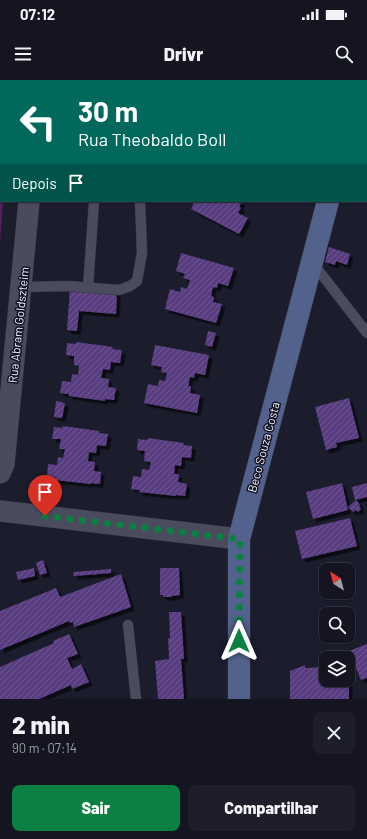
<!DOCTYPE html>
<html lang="pt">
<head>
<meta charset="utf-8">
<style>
	:root { --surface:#141521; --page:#1d1e2a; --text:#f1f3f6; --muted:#9d9fa5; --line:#33343f; --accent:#0b8043 }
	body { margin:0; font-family:Barlow,sans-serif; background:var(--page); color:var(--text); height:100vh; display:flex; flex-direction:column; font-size:15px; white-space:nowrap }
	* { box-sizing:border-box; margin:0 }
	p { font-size:13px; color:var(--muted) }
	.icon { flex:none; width:22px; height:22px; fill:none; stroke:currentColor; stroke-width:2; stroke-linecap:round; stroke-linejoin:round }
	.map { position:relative; height:619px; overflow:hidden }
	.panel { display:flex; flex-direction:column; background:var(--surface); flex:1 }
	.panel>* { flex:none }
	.guide { position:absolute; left:0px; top:0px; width:367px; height:122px; box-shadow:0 1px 3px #0004,0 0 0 1px var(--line); background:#00695c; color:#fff; overflow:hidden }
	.needle { width:26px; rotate:324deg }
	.buttons { position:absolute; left:319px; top:483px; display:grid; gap:8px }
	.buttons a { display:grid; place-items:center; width:36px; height:36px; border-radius:8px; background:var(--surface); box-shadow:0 1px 3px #0004,0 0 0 1px var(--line); font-size:20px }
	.pin { position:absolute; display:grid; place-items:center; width:34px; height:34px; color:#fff; margin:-41px -17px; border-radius:50% 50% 50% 0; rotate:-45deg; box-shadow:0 0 4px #0007 }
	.pin .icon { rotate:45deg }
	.me { position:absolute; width:44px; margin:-22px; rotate:0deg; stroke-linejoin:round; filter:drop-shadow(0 0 3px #0008) }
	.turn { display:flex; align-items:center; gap:14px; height:84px; padding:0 12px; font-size:18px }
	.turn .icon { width:52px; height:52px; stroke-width:2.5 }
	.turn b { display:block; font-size:28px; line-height:34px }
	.then { display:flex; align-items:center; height:38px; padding:0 12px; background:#0003; gap:8px; font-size:15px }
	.round { display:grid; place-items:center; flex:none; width:42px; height:42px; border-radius:8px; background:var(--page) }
	.summary { display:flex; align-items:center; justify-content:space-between; height:68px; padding:0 12px }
	h1 { font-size:24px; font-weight:800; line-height:30px }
	.button { display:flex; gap:8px; margin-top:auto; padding:8px 12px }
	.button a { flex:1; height:46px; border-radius:8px; background:var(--accent); color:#fff; font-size:16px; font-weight:800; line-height:46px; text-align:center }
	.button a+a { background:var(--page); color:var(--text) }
	.status { display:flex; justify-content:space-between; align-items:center; height:28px; padding:0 20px; background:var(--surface); direction:ltr }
	.status svg { height:11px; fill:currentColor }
	header { display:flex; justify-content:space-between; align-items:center; height:52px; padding:0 12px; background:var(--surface); font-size:18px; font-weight:800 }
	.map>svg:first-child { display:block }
</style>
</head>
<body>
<div class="status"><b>07:12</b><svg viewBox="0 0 49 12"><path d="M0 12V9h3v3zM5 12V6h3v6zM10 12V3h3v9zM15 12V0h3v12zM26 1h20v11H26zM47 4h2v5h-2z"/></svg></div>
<header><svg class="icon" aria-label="menu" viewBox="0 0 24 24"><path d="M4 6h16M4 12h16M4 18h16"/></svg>Drivr<svg class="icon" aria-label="search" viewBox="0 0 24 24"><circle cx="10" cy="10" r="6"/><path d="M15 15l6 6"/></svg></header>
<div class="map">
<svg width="367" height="619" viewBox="0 0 367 619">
	<defs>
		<pattern id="building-hatch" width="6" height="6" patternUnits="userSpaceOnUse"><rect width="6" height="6" fill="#593c80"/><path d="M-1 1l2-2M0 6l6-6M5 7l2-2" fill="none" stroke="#715993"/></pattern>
		<filter id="shadow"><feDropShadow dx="3.5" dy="3.5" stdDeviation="0" flood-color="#0009"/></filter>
	</defs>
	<rect width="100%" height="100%" fill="#1b1c2c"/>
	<!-- green -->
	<path fill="#52225b" d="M 0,0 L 13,0 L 1,1 L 1,121 L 3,121 L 0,163 Z"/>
	<!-- building -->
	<path fill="url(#building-hatch)" filter="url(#shadow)" d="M 195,121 L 242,121 L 239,127 L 241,128 L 238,133 L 248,138 L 239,154 L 191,129 Z
		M 329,167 L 350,174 L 347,185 L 336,181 L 335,185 L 325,182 Z
		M 181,173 L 234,188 L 228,206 L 218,203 L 217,208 L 213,207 L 211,216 L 214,217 L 213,222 L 222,224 L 216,243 L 165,229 L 170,209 L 180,212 L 181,207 L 187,209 L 190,200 L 183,198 L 185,194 L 176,191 Z
		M 70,208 L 117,211 L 116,234 L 79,231 L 77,251 L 67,250 Z
		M 208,251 L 216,253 L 212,267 L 205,265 Z
		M 76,262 L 113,267 L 112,269 L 122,270 L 120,283 L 111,282 L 110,290 L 103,289 L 101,298 L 109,299 L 108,307 L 116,308 L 114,320 L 105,319 L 105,321 L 69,316 L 69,314 L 60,313 L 62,301 L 71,302 L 72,294 L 78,295 L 79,286 L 74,285 L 74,276 L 66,275 L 67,263 L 76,264 Z
		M 155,265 L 209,275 L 205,295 L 195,293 L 194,298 L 190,297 L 188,306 L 191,306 L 190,313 L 200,315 L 197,333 L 144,323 L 148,304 L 158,306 L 159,300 L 165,301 L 167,293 L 161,292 L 162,287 L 151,285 Z
		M 349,318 L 359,358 L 336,363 L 337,367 L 326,370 L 315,327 Z
		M 56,321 L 65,323 L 62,338 L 54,337 Z
		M 63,346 L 99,351 L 99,353 L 108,354 L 106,366 L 97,365 L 96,373 L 89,372 L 88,381 L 95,382 L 94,391 L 101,392 L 100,404 L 91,403 L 91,404 L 55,400 L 55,397 L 47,396 L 48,384 L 57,385 L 58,377 L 63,378 L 65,369 L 59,369 L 61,359 L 52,359 L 54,347 L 62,348 Z
		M 148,358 L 184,363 L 183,365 L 192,366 L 191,378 L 182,377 L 181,386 L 175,385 L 174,394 L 179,394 L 178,402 L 187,404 L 185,416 L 176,415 L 176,416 L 139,412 L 140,410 L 131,409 L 133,396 L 141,397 L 142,389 L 149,390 L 151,382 L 144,381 L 145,371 L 137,370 L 138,359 L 147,360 Z
		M 342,403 L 348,430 L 313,439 L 306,412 Z
		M 367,403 L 367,417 L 355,420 L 352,407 Z
		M 356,420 L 360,425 L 359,426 L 361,429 L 358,432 L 356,430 L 353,432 L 348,427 Z
		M 350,438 L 357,466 L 302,479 L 295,451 Z
		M 43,480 L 47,493 L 40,495 L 36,483 Z
		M 34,488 L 35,496 L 18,500 L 16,492 Z
		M 160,488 L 179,488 L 180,515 L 172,516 L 172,517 L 163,517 L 163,515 L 160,515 Z
		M 111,489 L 111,493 L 74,496 L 73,492 Z
		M 121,494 L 131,527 L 74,547 L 73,542 L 70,543 L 69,541 L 0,570 L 0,531 L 56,508 L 60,517 Z
		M 169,532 L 181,532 L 184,579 L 181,579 L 184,619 L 158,619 L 155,581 L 169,579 L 168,558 L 170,558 Z
		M 69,554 L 78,574 L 67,578 L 72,589 L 81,584 L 89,602 L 72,609 L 71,605 L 39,619 L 0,619 L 0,587 L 54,563 L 53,561 Z
		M 367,564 L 367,598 L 361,600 L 349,571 Z
		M 305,585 L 305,588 L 326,587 L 326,600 L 349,600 L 349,619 L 290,619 L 290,591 Z"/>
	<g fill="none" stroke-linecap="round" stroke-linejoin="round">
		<!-- lane casing -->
		<g stroke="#353543" stroke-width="11">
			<path id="lane" d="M 229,0 L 231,1
				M 302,1 L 303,0
				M 312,182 L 367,253
				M 22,207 L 68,206 L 119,210 L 130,206 L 137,201 L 142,173 L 140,121
				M 88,208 L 94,121
				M 128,545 L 136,619"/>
		</g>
		<!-- street casing -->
		<g stroke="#353543" stroke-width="22">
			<path id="street" d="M 39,1 L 40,0
				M 0,393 L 4,384 L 29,121
				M 0,431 L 239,459"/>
		</g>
		<!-- secondary casing -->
		<g stroke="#353543" stroke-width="23">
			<path id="secondary" d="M 366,17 L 367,15
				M 239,619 L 239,459 L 328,121"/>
		</g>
		<!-- lane -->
		<use href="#lane" stroke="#4a4b5d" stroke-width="10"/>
		<!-- street -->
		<use href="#street" stroke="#4a4b5d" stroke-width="21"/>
		<!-- secondary -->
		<use href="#secondary" stroke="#53628c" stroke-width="22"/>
	</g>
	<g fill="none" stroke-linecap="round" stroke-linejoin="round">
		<!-- route -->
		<path stroke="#0b8043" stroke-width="7" stroke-dasharray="0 12.6" d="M 45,436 L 240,459 L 239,561"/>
	</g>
	<g text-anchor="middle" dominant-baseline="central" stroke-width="3" stroke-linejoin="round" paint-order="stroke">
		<!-- street labels -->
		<g font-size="12" fill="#f1f2fd" stroke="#121222">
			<text transform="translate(18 245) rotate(-84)">Rua Abram Goldszteim</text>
			<text transform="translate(263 367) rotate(-75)">Beco Souza Costa</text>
		</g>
	</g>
</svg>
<div class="buttons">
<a><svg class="needle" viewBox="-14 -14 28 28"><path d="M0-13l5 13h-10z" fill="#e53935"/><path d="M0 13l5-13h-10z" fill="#9d9fa5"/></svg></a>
<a><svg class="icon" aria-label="search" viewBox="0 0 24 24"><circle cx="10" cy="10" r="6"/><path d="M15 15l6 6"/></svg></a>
<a><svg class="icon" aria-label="layers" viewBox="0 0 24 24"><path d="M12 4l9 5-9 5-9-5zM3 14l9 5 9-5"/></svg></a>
</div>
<div class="pin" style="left:45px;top:436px;background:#d93025"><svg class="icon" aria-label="arrive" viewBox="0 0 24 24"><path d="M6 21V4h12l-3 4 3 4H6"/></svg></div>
<svg class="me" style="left:239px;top:561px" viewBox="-20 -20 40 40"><path d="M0-17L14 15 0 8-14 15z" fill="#0b8043" stroke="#fff" stroke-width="4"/></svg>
<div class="guide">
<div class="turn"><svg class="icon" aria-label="left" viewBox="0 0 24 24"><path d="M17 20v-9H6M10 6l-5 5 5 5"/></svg><div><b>30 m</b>Rua Theobaldo Boll</div></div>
<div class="then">Depois<svg class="icon" aria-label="arrive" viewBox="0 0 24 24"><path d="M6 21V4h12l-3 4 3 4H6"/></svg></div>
</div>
</div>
<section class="panel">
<div class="summary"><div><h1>2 min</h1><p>90 m · 07:14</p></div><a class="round"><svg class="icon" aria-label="close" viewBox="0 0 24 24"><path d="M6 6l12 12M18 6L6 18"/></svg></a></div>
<div class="button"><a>Sair</a><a>Compartilhar</a></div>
</section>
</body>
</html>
